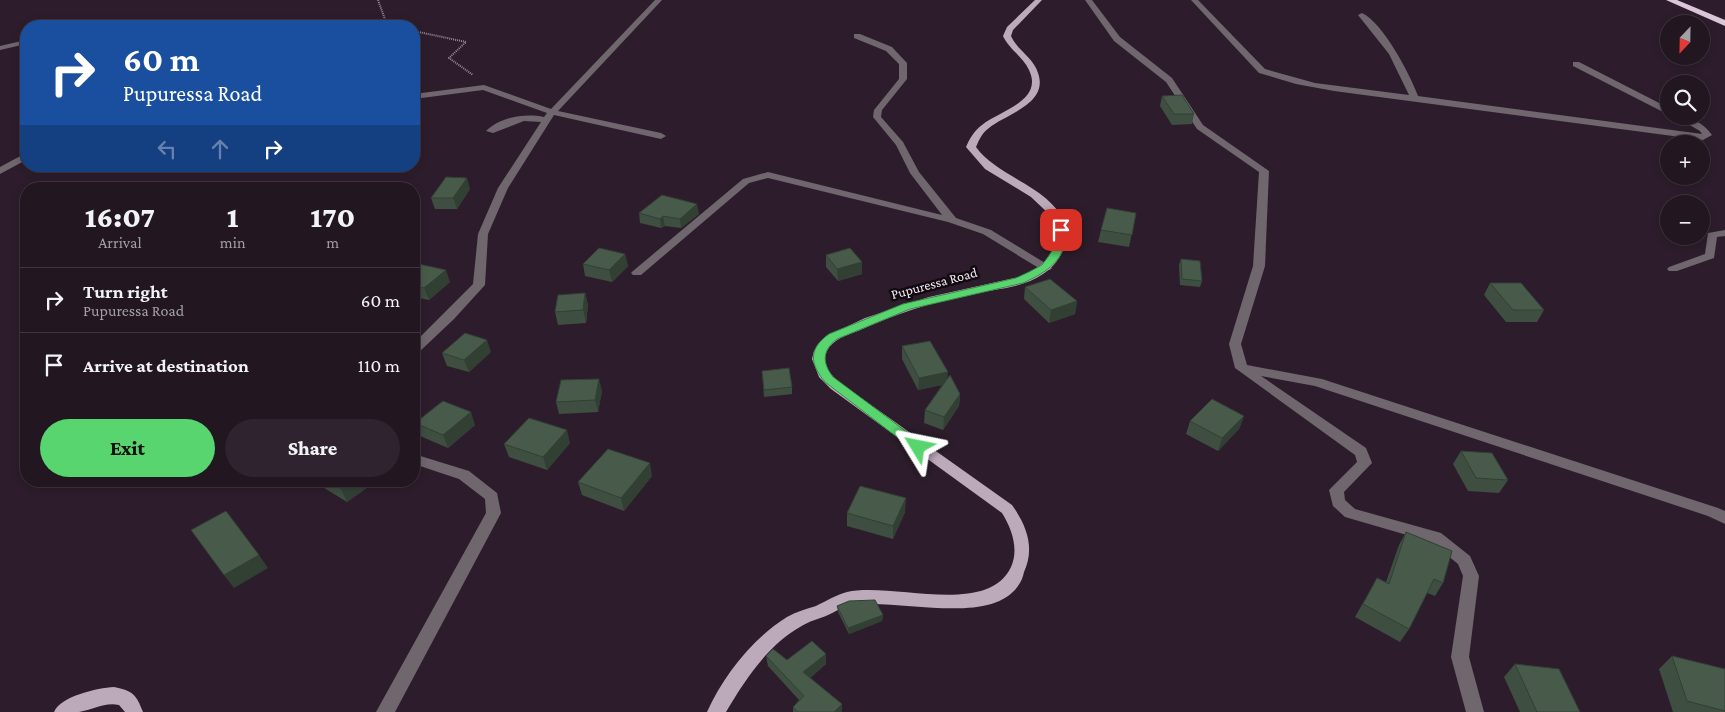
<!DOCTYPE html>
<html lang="en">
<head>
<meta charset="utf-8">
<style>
	:root { --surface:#221621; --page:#2e232e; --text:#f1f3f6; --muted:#a29fa5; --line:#3f353f; --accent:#59d56f }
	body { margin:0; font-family:"Crimson Pro",serif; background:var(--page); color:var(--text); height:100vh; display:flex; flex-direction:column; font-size:19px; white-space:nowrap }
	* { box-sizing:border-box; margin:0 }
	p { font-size:16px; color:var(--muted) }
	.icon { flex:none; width:28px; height:28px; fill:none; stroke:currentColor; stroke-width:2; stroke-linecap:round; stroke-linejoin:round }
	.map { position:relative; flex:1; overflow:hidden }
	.details { position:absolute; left:20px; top:182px; width:400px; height:305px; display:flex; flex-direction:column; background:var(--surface); border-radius:20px; box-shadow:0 2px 8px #0003,0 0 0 1px var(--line) }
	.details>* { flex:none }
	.top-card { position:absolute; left:20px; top:20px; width:400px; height:152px; border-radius:20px; box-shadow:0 2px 8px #0003,0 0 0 1px var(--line); background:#1a4fa0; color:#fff; overflow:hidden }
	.needle { width:32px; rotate:202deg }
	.tools { position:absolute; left:1660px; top:15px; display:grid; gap:10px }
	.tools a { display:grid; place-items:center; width:50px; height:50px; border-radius:50%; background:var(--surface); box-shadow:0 2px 8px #0003,0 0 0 1px var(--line); font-size:25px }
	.pin { position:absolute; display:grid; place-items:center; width:42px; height:42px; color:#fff; margin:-21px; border-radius:10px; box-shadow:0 2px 8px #0006 }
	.me { position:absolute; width:55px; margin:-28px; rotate:305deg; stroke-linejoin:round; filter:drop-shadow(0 0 4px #0008) }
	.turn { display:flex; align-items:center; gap:18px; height:105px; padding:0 20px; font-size:22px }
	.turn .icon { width:65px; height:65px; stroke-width:2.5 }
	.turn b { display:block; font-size:35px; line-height:42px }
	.lanes { display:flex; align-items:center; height:48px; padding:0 20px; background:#0003; justify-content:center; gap:25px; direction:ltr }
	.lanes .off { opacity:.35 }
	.eta { display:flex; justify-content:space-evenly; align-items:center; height:85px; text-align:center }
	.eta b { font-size:30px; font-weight:800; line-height:35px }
	.action { display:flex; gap:10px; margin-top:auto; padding:10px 20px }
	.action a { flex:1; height:58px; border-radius:30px; background:var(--accent); color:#111; font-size:20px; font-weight:800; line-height:58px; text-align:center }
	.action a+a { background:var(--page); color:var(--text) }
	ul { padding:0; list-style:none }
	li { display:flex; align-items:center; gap:15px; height:65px; padding:0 20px; border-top:1px solid var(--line) }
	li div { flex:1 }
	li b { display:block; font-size:19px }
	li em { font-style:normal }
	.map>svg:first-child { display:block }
</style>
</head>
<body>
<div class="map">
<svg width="1725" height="712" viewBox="0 0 1725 712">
	<rect width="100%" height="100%" fill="#2d1d2c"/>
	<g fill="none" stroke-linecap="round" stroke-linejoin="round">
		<!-- path -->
		<path stroke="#988a97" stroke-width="2" stroke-dasharray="1 1" stroke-linecap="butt" d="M 378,0 L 387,25 L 392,26
			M 414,31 L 466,42 L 449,58 L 473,75"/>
		<!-- minor -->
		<path fill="#6f666e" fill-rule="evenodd" d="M 655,0 L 662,0 L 558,111 L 661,133 L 666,136 L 661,139 L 554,115 L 508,188 L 488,234 L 485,285 L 454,319 L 418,353 L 414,354 L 414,343 L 473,284 L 478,234 L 498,188 L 541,122 L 524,121 L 493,133 L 486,131 C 500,117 525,113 544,117 L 547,113 L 483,90 L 414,99 L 414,94 L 484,85 L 551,109 Z
			M 1085,0 L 1092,0 L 1120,37 L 1172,78 L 1203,125 L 1269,171 L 1265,266 L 1241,344 L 1247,365 L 1322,379 L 1718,508 L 1725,511 L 1725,524 L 1708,516 L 1315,386 L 1261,376 L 1366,448 L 1372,463 L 1344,492 L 1345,500 L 1355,509 L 1441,533 L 1470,556 L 1479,576 L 1469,657 L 1484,712 L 1466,712 L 1451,657 L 1463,576 L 1458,564 L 1431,542 L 1345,517 L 1333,506 L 1329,490 L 1357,462 L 1355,455 L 1235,368 L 1229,344 L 1253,266 L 1259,172 L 1197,129 L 1166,82 L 1114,41 Z
			M 1191,0 L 1198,0 L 1265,69 L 1315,83 L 1409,95 L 1389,54 L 1358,15 L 1362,13 C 1383,23 1410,74 1418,96 L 1702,134 L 1700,131 L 1674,116 C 1689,116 1703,122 1712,135 L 1703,140 L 1334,91 L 1296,84 L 1259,73 Z
			M 854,34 L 860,34 L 892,47 L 907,63 L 907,79 L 882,110 L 881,117 L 903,142 L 919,172 L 956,218 L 991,230 L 1050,266 L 1052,268 L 1050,270 L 1042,270 L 983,234 L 948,222 L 768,178 L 749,183 L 641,275 L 633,275 L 631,273 L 633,271 L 743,179 L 768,172 L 942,215 L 910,173 L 896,145 L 873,117 L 874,110 L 899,79 L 899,64 L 886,51 L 854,38 Z
			M 26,40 L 26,44 L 0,50 L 0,46 Z
			M 1573,62 L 1579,62 L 1669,108 L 1669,115 L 1573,66 Z
			M 26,153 L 26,160 L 0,174 L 0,167 Z
			M 1725,230 L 1725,236 L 1717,237 L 1714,258 L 1677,271 L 1669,271 L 1667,269 L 1669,267 L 1705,254 L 1708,233 Z
			M 414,454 L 469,471 L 497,493 L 501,513 L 395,712 L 376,712 L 486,513 L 485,499 L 459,479 L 414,464 Z"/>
		<!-- major -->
		<path fill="#bcaaba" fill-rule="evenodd" d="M 1035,0 L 1042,0 L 1013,30 L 1011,36 C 1017,50 1034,58 1038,73 C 1049,104 1006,114 989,128 C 982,133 979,140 976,147 C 998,178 1055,188 1065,226 C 1070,244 1059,264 1043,274 C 1022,289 991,289 966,295 C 929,303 893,315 858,331 C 847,335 833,339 827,351 C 820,364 831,375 840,383 L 1012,505 C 1027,526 1035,548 1024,572 C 1023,577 1021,582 1018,586 C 989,628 892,596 849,606 C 842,607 835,612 828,615 C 819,619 809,621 800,627 C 767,646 745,680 726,712 L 707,712 C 723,676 753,638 787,617 C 796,612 806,609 816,606 C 826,601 836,595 847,592 C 892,582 988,617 1011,567 C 1019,549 1012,529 1002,513 L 831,389 L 819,377 L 812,359 L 814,351 L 825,337 L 865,318 L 929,297 L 1019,277 L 1035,270 L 1048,259 L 1054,248 L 1056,234 L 1050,215 L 1031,197 L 985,169 L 966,147 C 970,138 974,131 982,125 C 999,111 1044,101 1029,70 C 1023,57 1009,49 1003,36 L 1007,27 Z
			M 114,687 C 133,691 136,694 143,712 L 125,712 L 119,705 C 104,702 93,710 79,712 C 71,712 62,712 54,712 C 61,696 97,688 114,687 Z"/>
		<!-- highway -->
		<path fill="#dbc5d8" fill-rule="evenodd" d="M 1666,0 L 1677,0 L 1725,20 L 1725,26 Z"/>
	</g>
	<!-- wall -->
	<path fill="#3e4e40" d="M 1162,96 L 1194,114 L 1192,124 L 1172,125 L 1160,106 Z
		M 470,189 L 457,209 L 435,209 L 431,198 Z
		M 639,213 L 699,214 L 681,228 L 665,226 L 661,228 L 640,223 Z
		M 1136,213 L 1129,247 L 1098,242 L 1101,230 Z
		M 625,254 L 628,266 L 612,282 L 585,276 L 583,264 Z
		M 826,255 L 862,274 L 838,281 L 826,267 Z
		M 1181,259 L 1202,281 L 1200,287 L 1180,285 L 1179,265 Z
		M 414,263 L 450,282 L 429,300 L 414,297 Z
		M 1490,283 L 1544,310 L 1537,322 L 1506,322 L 1484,295 Z
		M 1025,287 L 1077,301 L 1075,314 L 1049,323 L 1024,299 Z
		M 585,293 L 588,305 L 586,323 L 558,325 L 555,312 Z
		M 902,346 L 947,378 L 960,394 L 959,406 L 943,430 L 924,423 L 925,410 L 942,385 L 918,390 L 902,359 Z
		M 491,352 L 469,372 L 447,366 L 442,353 Z
		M 762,371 L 792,387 L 792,394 L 764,397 Z
		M 602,391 L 598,412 L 559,414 L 556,402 Z
		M 1244,416 L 1239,429 L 1218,451 L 1186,434 L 1190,421 Z
		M 415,423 L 475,425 L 448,448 L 420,436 Z
		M 570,443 L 547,470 L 509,457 L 504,444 Z
		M 1461,451 L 1508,480 L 1499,493 L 1468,491 L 1453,464 Z
		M 652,476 L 624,511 L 582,495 L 578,482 Z
		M 319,481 L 374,481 L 375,482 L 347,502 L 321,486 Z
		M 905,512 L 893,539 L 847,526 L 847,513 Z
		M 1406,532 L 1443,583 L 1435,596 L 1427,593 L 1409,629 L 1400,642 L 1355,617 L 1377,578 L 1386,582 L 1399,545 Z
		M 837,606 L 883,615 L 882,621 L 849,634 L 838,612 Z
		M 826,654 L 826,664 L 810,678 L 842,712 L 793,712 L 793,707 L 799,700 L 768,666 L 766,656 L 787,660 Z
		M 1672,656 L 1725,669 L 1725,712 L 1673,712 L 1659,669 Z
		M 1515,664 L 1580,712 L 1520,712 L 1504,677 Z"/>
	<!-- shaded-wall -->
	<path fill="#324034" d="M 467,178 L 470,189 L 457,209 L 453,198 Z
		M 697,204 L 699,214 L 681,228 L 680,219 Z
		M 663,216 L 665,226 L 661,228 L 660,219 Z
		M 625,254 L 628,266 L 612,282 L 609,270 Z
		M 862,262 L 862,274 L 838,281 L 837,269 Z
		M 446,270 L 450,282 L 429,300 L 424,288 Z
		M 585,293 L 588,305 L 586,323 L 583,310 Z
		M 1077,301 L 1075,314 L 1049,323 L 1051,310 Z
		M 487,340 L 491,352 L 469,372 L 464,360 Z
		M 948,372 L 947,384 L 918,390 L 919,378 Z
		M 599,379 L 602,391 L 598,412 L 595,400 Z
		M 960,394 L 959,406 L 943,430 L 944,417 Z
		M 471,412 L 475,425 L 448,448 L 443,435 Z
		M 1244,416 L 1239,429 L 1218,451 L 1222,438 Z
		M 567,430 L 570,443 L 547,470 L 543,457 Z
		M 650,463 L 652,476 L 624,511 L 621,498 Z
		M 352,481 L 374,481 L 375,482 L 347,502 L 341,489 Z
		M 906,498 L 905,512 L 893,539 L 893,526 Z
		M 259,555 L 268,568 L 234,588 L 224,575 Z
		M 883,615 L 882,621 L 849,634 L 848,628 Z
		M 826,654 L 826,664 L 804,682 L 803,672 Z
		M 842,704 L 842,712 L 834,712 Z"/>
	<!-- building -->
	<path fill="#485b4a" stroke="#324034" d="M 1182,95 L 1194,114 L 1174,114 L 1162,96 Z
		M 446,177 L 467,178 L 453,198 L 431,198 Z
		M 662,195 L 697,204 L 680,219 L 663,216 L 660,219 L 639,213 Z
		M 1107,208 L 1136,213 L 1132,235 L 1101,230 Z
		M 599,248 L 625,254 L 609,270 L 583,264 Z
		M 850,248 L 862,262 L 837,269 L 826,255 Z
		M 1181,259 L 1200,261 L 1202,281 L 1182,279 Z
		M 414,263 L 446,270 L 424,288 L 414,286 Z
		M 1050,279 L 1077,301 L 1051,310 L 1025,287 Z
		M 1490,283 L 1521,283 L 1544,310 L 1513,310 Z
		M 585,293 L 583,310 L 555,312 L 558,295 Z
		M 465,333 L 487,340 L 464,360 L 442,353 Z
		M 930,341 L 948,372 L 919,378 L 902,346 Z
		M 789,368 L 792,387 L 764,390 L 762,371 Z
		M 950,375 L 960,394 L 944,417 L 925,410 Z
		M 599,379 L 595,400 L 556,402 L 561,380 Z
		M 1212,399 L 1244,416 L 1222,438 L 1190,421 Z
		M 443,401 L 471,412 L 443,435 L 415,423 Z
		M 529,418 L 567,430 L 543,457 L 504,444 Z
		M 608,449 L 650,463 L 621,498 L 578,482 Z
		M 1461,451 L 1492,453 L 1508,480 L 1476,478 Z
		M 328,481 L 352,481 L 341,489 Z
		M 860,486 L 906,498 L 893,526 L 847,513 Z
		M 226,511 L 259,555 L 224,575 L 191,530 Z
		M 1406,532 L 1452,551 L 1443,583 L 1434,579 L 1409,629 L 1363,604 L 1377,578 L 1389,584 Z
		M 875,600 L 883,615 L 848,628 L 837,606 L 849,601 Z
		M 812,641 L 826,654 L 803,672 L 842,704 L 834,712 L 798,712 L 793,707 L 804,696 L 766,656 L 773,649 L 787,660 Z
		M 1672,656 L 1725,669 L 1725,711 L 1687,701 Z
		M 1515,664 L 1559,669 L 1580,712 L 1537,712 Z"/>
	<!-- route -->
	<path fill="#59d56f" stroke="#3a8a48" d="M 1058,228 L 1066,230 C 1067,260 1047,272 1023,283 L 910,309 L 837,339 C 822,350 822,363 833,377 L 923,444 L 925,447 L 923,450 L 914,450 L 825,382 C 810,364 808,349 829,334 L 903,304 L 1016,278 L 1029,272 L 1042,265 L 1048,257 L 1057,243 Z"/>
	<g text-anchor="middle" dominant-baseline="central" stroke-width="5" stroke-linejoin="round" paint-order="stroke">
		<!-- street labels -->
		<g font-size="14" fill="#f7ebf5" stroke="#110a10">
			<text transform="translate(934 283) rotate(-15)">Pupuressa Road</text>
		</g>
	</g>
</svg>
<div class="tools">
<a><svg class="needle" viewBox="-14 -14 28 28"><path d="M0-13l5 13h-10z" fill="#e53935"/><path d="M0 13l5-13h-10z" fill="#a29fa5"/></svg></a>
<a><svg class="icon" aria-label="search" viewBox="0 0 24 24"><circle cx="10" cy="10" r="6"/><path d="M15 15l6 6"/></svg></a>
<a>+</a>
<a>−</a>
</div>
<div class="pin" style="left:1061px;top:230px;background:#d93025"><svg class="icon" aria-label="arrive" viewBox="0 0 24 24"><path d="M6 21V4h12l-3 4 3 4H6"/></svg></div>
<svg class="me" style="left:918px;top:447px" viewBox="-20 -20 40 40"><path d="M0-17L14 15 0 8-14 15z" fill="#59d56f" stroke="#fff" stroke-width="4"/></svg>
<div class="top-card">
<div class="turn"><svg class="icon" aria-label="right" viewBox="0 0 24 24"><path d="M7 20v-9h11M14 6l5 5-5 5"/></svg><div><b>60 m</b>Pupuressa Road</div></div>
<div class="lanes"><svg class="icon off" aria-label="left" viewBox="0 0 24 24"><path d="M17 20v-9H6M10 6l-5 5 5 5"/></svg><svg class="icon off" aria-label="ahead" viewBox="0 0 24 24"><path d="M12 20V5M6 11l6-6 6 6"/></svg><svg class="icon" aria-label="right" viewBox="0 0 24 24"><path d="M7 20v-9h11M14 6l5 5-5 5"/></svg></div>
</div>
<section class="details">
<div class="eta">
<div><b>16:07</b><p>Arrival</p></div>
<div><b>1</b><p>min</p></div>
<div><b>170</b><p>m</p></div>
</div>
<ul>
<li><svg class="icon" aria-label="right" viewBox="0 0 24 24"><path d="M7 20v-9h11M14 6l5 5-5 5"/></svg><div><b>Turn right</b><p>Pupuressa Road</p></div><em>60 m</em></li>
<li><svg class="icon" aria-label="arrive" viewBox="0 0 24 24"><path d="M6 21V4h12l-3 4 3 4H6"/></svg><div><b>Arrive at destination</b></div><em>110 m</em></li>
</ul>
<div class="action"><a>Exit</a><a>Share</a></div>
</section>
</div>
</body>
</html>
